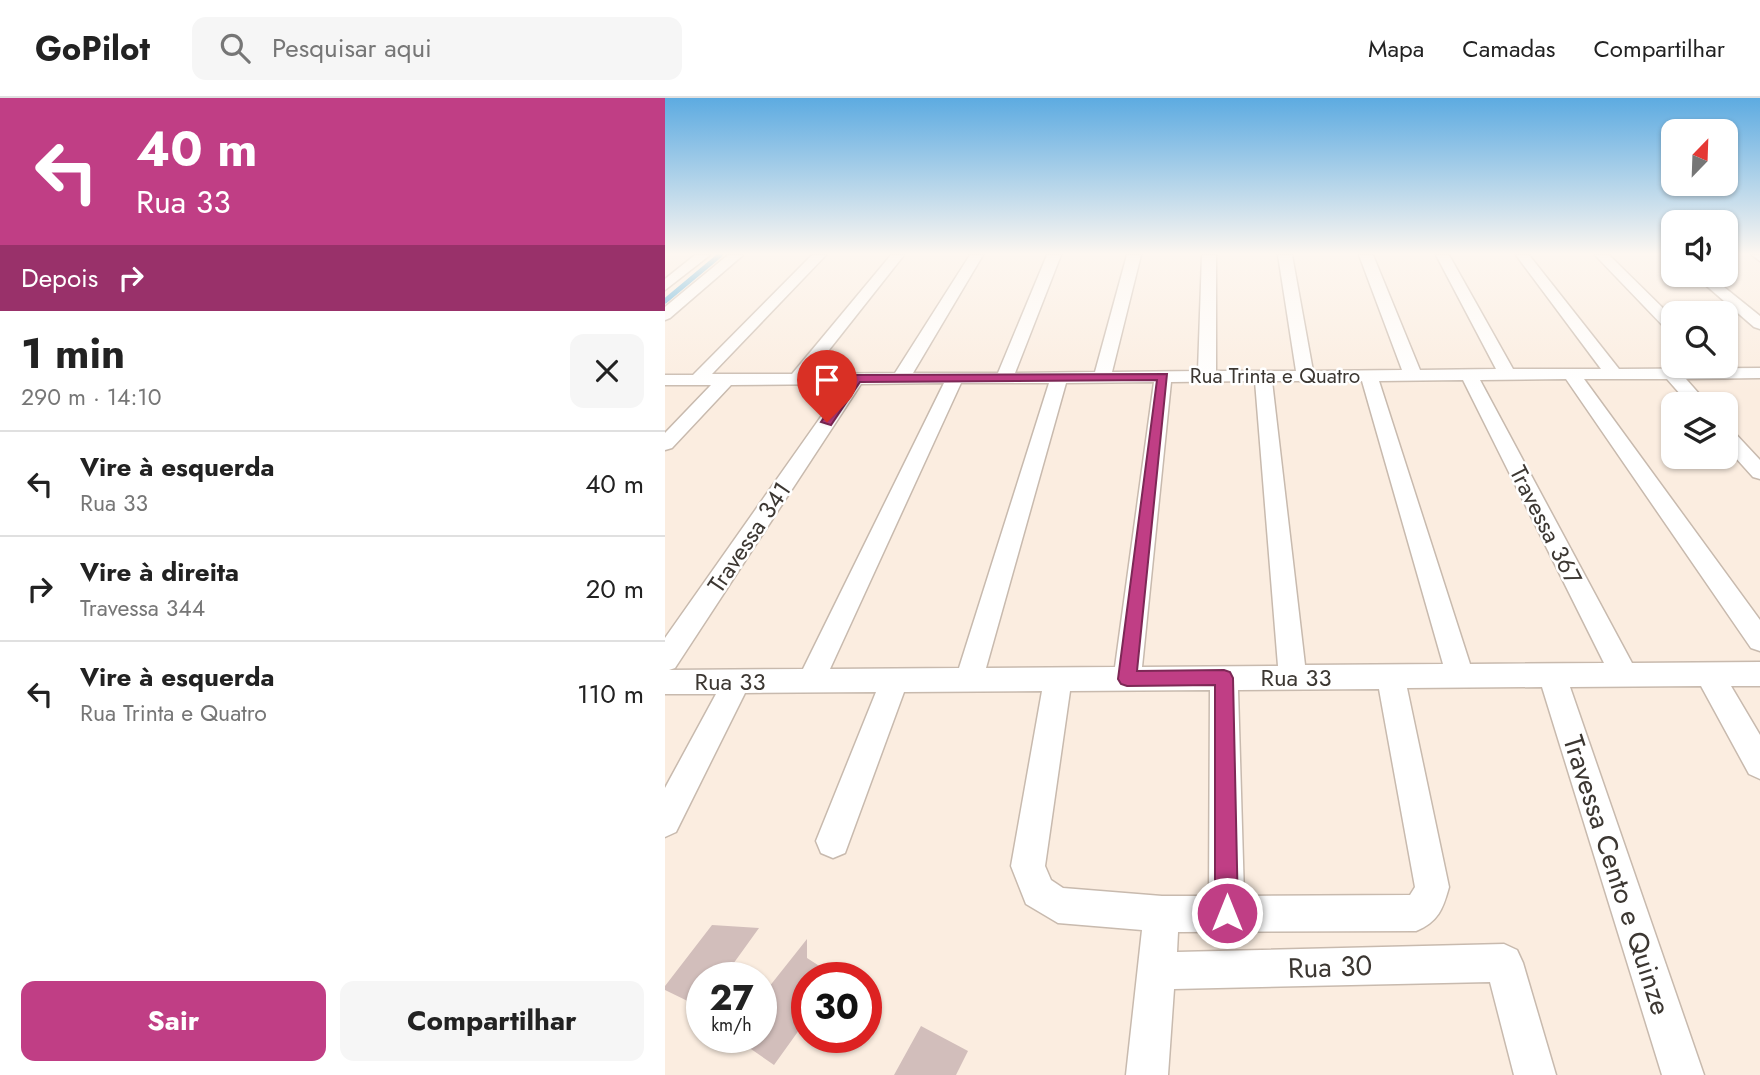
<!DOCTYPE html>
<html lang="pt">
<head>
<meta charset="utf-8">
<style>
	:root { --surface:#fff; --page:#f6f6f6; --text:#222; --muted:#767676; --line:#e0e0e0; --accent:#c03e85 }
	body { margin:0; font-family:Jost,sans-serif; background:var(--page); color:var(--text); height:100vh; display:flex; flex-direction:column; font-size:26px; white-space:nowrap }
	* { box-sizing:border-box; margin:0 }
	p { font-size:23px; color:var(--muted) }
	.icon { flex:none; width:38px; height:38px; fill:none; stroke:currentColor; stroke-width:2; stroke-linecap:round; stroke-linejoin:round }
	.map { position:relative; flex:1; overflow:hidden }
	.panel { display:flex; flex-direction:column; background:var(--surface); width:665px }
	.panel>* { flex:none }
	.hud { background:#c03e85; color:#fff; overflow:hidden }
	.needle { width:46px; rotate:23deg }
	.controls { position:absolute; left:996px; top:21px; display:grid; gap:14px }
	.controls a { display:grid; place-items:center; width:77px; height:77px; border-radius:14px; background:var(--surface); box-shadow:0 2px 5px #0004; font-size:35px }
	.speed { position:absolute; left:21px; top:864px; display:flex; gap:14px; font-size:35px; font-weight:700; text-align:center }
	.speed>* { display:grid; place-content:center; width:91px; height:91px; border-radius:50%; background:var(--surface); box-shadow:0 2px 5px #0004; line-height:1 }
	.speed small { font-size:18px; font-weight:400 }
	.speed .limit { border:10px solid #d22; background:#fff; color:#111 }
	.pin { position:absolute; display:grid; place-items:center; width:60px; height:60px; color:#fff; margin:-72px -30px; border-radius:50% 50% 50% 0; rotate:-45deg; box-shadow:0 0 7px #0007 }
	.pin .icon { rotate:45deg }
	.me { position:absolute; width:77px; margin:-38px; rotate:0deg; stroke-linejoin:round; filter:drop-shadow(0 0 5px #0008) }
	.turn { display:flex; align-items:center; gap:24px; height:147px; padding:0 21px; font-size:32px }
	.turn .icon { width:91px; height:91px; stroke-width:2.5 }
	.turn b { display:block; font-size:49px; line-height:60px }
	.then { display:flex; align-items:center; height:66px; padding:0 21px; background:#0003; gap:14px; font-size:26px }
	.round { display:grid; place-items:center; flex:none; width:74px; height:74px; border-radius:14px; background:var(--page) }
	.summary { display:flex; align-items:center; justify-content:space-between; height:119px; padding:0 21px }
	h1 { font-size:42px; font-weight:700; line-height:52px }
	.action { display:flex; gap:14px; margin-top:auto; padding:14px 21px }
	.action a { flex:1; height:80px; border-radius:14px; background:var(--accent); color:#fff; font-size:28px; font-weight:700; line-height:80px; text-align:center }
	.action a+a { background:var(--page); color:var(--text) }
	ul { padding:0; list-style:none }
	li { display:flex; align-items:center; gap:21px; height:105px; padding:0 21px; border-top:2px solid var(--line) }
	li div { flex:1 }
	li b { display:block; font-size:26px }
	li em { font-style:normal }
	header { display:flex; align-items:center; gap:42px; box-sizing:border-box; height:98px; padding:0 35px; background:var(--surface); border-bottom:2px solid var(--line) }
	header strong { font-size:33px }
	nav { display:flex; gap:38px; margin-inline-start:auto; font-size:24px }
	.search { width:490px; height:63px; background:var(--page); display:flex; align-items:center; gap:18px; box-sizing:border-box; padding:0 24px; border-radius:14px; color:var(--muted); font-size:26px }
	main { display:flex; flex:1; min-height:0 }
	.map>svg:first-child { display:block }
</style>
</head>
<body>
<header>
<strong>GoPilot</strong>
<div class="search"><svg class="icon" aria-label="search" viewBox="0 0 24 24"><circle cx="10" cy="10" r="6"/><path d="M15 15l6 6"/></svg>Pesquisar aqui</div>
<nav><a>Mapa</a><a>Camadas</a><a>Compartilhar</a></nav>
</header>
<main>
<section class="panel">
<div class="hud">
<div class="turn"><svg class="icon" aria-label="left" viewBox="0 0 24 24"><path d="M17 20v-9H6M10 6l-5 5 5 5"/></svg><div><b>40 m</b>Rua 33</div></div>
<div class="then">Depois<svg class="icon" aria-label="right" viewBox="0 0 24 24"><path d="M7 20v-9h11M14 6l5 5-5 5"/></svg></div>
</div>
<div class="summary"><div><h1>1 min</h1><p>290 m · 14:10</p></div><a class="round"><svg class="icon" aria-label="close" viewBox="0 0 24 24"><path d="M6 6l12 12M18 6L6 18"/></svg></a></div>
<ul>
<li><svg class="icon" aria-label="left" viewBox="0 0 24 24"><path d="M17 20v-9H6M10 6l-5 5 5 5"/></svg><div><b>Vire à esquerda</b><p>Rua 33</p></div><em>40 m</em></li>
<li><svg class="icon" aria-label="right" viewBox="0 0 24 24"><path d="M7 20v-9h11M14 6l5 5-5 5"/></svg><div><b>Vire à direita</b><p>Travessa 344</p></div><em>20 m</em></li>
<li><svg class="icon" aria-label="left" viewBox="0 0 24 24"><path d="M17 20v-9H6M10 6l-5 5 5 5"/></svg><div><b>Vire à esquerda</b><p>Rua Trinta e Quatro</p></div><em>110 m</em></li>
</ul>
<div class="action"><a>Sair</a><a>Compartilhar</a></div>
</section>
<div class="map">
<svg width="1095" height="977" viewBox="0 0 1095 977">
	<rect width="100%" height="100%" fill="#fbede0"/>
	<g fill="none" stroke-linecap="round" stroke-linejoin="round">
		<!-- stream -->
		<path stroke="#2d9dd7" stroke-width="5" d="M 0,203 L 55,157"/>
	</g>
	<!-- building -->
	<path fill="#d2bebb" d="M 47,827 L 94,830 L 58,880 L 37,880 L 37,910 L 0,892 L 0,888 Z
		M 142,841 L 142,860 L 173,880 L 142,880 L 142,921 L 109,967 L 70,940 L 96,940 L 96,899 Z
		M 256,928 L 303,953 L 291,977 L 229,977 Z"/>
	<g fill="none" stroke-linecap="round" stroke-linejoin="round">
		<!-- street casing -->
		<g stroke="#c8baae" stroke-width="3">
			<path id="street" d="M 30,157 L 45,157 L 0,192 L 0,181 Z
				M 63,157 L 78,157 L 5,220 L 0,222 L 0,209 Z
				M 147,157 L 161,157 L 47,276 L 127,276 L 226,157 L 239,157 L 145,276 L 230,275 L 305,157 L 318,157 L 248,275 L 333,275 L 382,157 L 396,157 L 350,275 L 430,274 L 462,157 L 476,157 L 447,274 L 533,273 L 537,157 L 551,157 L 551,273 L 631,273 L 613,157 L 627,157 L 648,273 L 737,272 L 694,157 L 708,157 L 755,272 L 831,271 L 771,157 L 784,157 L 848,271 L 936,271 L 851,157 L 864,157 L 954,271 L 1095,270 L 1095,280 L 1021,281 L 1043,306 L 1024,306 L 1002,281 L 919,281 L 1095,522 L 1095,553 L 1086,550 L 901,281 L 815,282 L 967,565 L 1095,564 L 1095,588 L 1066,588 L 1095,637 L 1095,681 L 1084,676 L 1036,588 L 905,589 L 1039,977 L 997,977 L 877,589 L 742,590 L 784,789 C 778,811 773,824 751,833 L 513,834 L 512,854 L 839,846 L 852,852 L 858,865 L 891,977 L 849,977 L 825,884 L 509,891 L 503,977 L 461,977 L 477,832 L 393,825 L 361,806 L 346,768 L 377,593 L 239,594 L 180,755 L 168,760 L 156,755 L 151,743 L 211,594 L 80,595 L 11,734 L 0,739 L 0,690 L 51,596 L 0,596 L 0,540 L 179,286 L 66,287 L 7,350 L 0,352 L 0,335 L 46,287 L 0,287 L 0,277 L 28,277 ZM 798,282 L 939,565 L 805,566 L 714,283 ZM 590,283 L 613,568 L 477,569 L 506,284 ZM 607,283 L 697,283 L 778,566 L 640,567 ZM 489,284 L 450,569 L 321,570 L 401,285 ZM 279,285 L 138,571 L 4,572 L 10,570 L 196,286 ZM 296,285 L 384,285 L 294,570 L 165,571 ZM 714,591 L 750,789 L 745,797 L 579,798 L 573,592 ZM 545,592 L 544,798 L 497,798 L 398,790 L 386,782 L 380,768 L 405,593 Z
				M 930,157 L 944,157 L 1008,220 L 1008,234 L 1002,232 Z
				M 1087,157 L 1095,157 L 1095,163 Z
				M 1029,177 L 1044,177 L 1095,218 L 1095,231 L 1089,229 Z
				M 1060,330 L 1067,332 L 1095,362 L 1095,381 L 1088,379 L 1060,348 Z"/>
		</g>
		<!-- street -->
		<use href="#street" fill="#fff" fill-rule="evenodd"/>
	</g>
	<!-- sky -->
	<linearGradient id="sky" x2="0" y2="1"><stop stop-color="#5dabe1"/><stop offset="0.53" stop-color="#fdf7f1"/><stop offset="1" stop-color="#fdf7f1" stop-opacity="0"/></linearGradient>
	<rect width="1095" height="294" fill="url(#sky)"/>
	<!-- route -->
	<path fill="#c03e85" stroke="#7d2856" stroke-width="2" d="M 502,276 L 472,573 L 559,572 L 565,574 L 568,580 L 573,815 L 570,823 L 562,827 L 553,823 L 550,815 L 550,587 L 462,588 L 456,586 L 453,581 L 492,282 L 195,284 L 166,327 L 156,324 L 187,278 L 191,277 Z"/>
	<g text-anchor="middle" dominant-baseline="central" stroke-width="5" stroke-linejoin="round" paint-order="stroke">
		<!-- far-street labels -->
		<g font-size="21" fill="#3c3732" stroke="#fff">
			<text x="610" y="278">Rua Trinta e Quatro</text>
		</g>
		<!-- street labels -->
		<g font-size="24" fill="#3c3732" stroke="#fff">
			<text transform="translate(881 427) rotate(63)">Travessa 367</text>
			<text transform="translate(84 439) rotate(-56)">Travessa 341</text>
			<text x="631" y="579">Rua 33</text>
			<text x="65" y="583">Rua 33</text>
		</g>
		<!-- near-street labels -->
		<g font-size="28" fill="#3c3732" stroke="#fff">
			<text transform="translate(952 777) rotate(72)">Travessa Cento e Quinze</text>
			<text transform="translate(665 869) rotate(-2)">Rua 30</text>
		</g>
	</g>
</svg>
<div class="controls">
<a><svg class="needle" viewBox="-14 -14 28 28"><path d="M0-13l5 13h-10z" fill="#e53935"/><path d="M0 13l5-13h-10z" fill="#767676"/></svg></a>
<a><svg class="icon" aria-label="sound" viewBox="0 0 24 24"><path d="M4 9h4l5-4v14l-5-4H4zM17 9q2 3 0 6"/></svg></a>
<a><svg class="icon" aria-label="search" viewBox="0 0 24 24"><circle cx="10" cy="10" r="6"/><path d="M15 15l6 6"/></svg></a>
<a><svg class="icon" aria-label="layers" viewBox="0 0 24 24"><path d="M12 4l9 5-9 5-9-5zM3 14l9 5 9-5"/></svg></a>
</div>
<div class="speed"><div>27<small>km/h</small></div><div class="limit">30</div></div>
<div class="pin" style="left:162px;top:324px;background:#d93025"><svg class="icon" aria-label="arrive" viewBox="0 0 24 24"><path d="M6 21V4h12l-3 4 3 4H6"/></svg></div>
<svg class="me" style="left:562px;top:815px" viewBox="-20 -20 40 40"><circle r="17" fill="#c03e85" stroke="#fff" stroke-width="3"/><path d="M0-11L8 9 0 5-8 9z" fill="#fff"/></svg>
</div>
</main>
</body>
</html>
